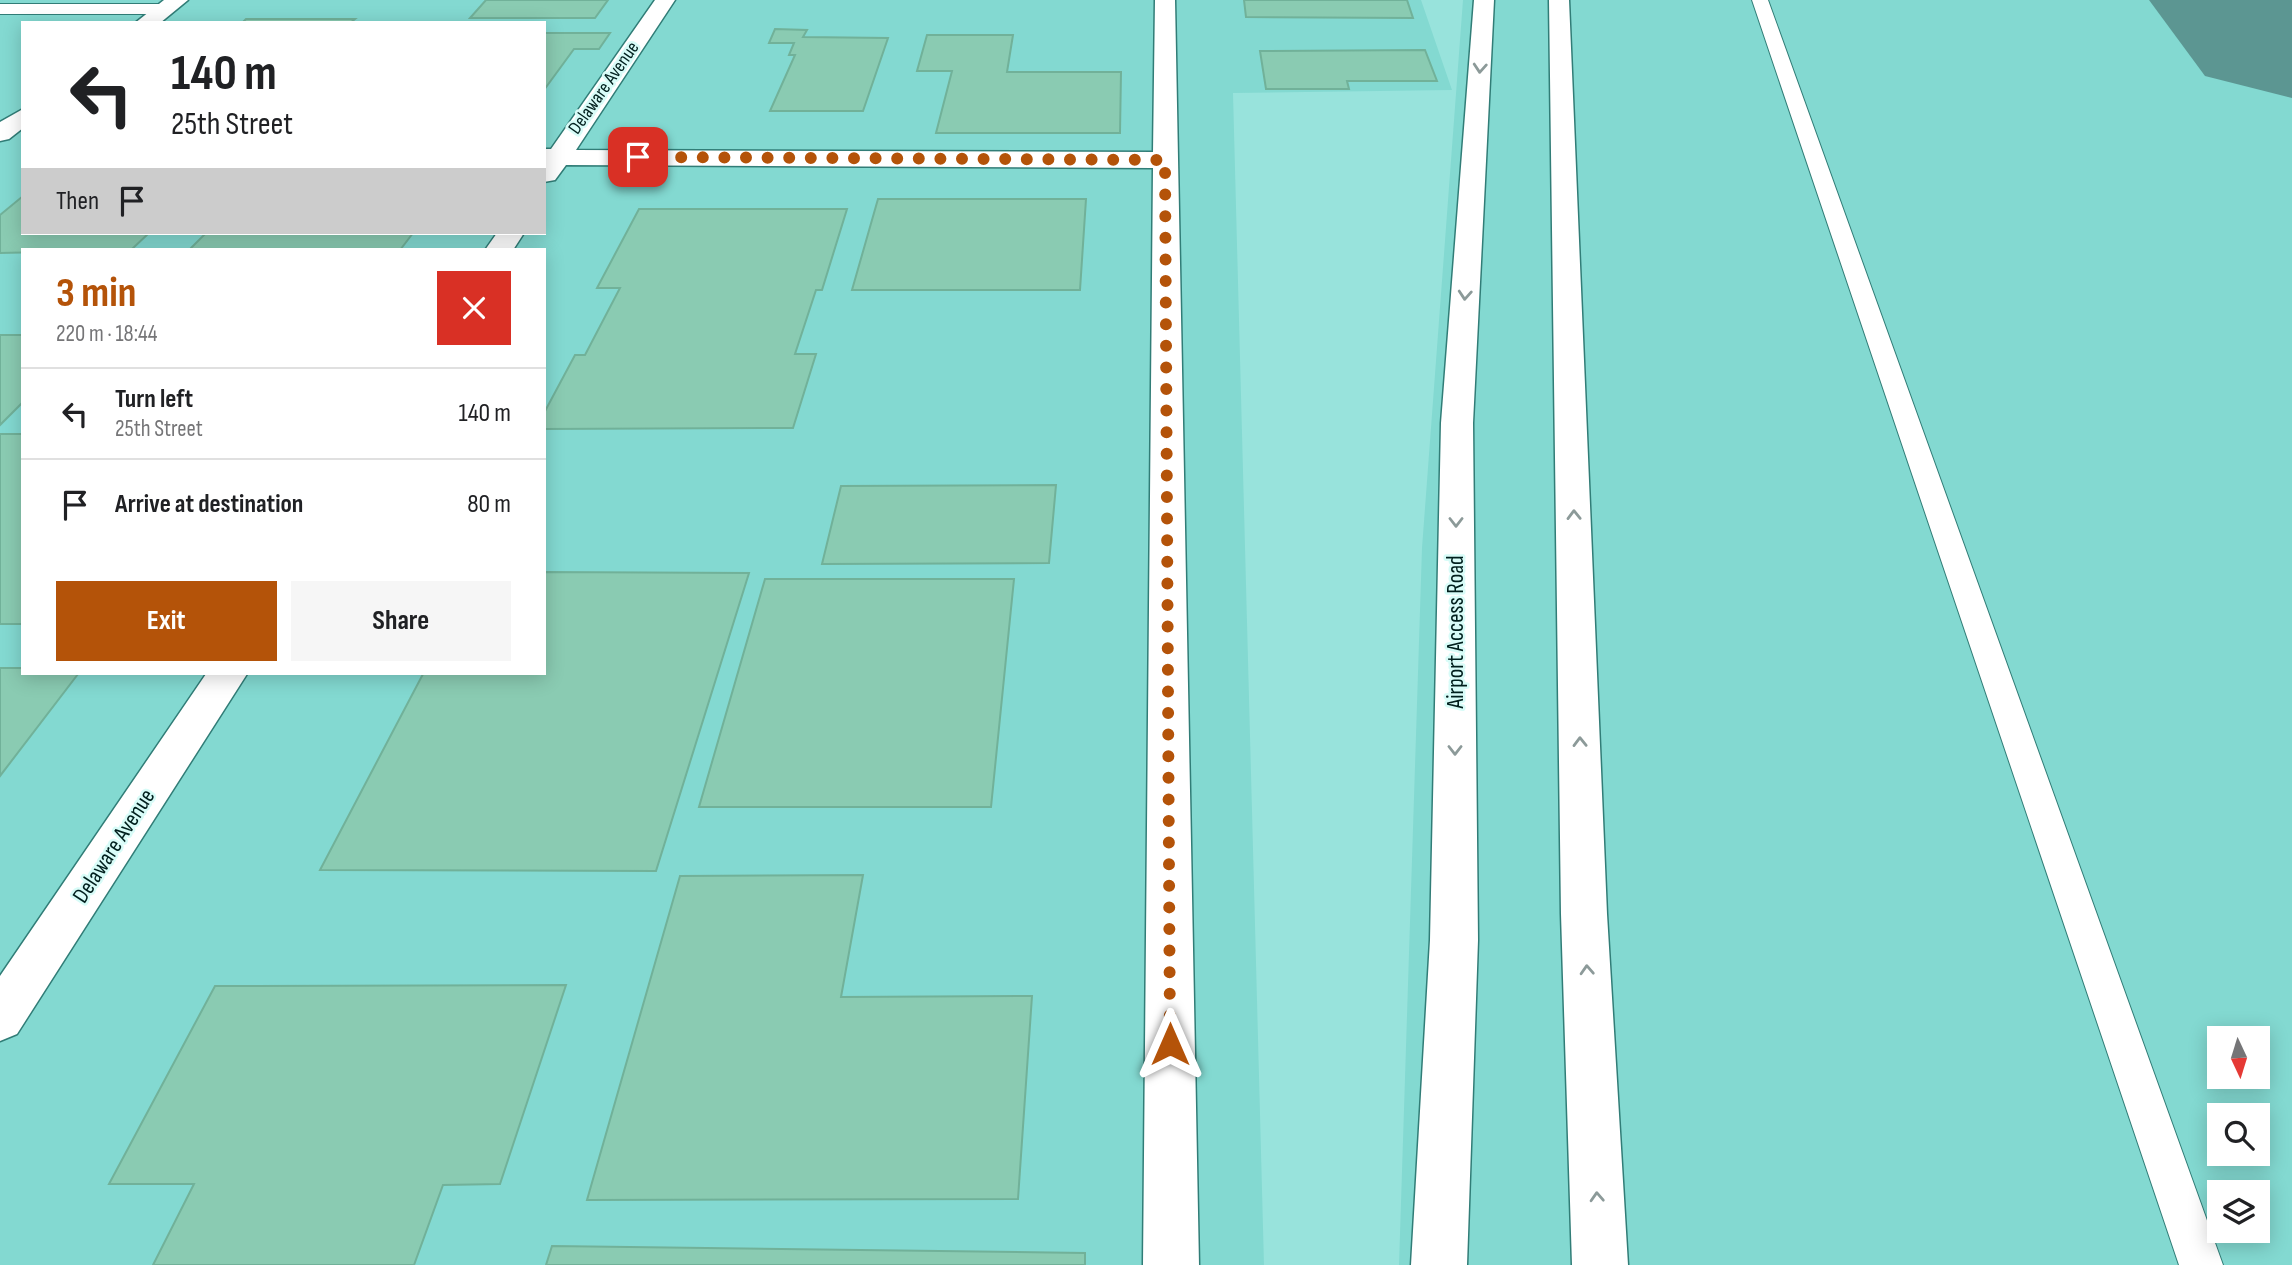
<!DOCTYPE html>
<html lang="en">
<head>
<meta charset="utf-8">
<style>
	:root { --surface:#fff; --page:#f6f6f6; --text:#202124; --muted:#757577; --line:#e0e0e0; --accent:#b45309 }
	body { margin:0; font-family:"Sofia Sans Condensed",sans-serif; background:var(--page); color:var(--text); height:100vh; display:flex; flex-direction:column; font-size:26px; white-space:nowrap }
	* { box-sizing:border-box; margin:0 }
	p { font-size:23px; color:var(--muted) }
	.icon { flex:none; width:38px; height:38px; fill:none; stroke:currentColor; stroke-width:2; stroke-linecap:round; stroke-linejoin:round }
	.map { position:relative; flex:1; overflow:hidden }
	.side { position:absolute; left:21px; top:248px; width:525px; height:427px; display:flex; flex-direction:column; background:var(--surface); border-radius:0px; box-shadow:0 4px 18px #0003 }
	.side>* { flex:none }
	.top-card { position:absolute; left:21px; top:21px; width:525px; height:214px; border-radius:0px; box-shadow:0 4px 18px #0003; background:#fff; color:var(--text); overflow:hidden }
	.needle { width:46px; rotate:176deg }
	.controls { position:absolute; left:2207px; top:1026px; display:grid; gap:14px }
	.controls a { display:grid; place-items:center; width:63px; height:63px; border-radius:0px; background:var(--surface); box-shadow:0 4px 18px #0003; font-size:35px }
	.pin { position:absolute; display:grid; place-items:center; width:60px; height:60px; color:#fff; margin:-30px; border-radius:14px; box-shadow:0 4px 10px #0006 }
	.me { position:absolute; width:77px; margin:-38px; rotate:0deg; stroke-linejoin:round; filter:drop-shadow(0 0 5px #0008) }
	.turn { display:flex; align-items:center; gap:24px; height:147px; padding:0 35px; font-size:32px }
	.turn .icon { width:91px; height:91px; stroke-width:2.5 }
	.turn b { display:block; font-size:49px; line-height:60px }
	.then { display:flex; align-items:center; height:66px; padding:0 35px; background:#0003; gap:14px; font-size:26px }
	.round { display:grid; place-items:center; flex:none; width:74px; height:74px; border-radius:0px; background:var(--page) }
	.overview { display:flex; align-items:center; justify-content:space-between; height:119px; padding:0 35px }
	h1 { font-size:42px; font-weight:700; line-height:52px; color:var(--accent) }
	.primary-button { display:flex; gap:14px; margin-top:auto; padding:14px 35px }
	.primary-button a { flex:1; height:80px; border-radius:0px; background:var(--accent); color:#fff; font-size:28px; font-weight:700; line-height:80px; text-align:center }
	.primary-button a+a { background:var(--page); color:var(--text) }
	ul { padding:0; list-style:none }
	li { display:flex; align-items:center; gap:21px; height:91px; padding:0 35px; border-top:2px solid var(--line) }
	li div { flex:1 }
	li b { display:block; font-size:26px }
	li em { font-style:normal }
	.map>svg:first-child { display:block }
</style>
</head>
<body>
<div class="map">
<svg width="2292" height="1265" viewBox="0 0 2292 1265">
	<rect width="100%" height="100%" fill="#98e3dc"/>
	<!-- built -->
	<path fill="#83d9d1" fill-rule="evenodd" d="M 0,0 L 1421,0 L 1452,90 L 1233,93 L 1264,1265 L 0,1265 ZM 23,23 L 544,23 L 544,233 L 23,233 ZM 23,250 L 544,250 L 544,674 L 23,674 Z
		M 1463,0 L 2292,0 L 2292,1265 L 1399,1265 L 1422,548 ZM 2219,1038 L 2258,1038 L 2258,1076 L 2219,1076 ZM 2219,1115 L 2258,1115 L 2258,1153 L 2219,1153 ZM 2219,1192 L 2258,1192 L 2258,1230 L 2219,1230 Z"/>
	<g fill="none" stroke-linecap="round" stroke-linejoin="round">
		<!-- runway -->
		<path fill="#5c9692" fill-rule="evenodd" d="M 2149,0 L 2292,0 L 2292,98 L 2205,76 Z"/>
	</g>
	<!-- building -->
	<path fill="#8acbb2" stroke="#71b199" stroke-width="2" d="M 486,0 L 608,0 L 595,18 L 470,18 Z
		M 1244,0 L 1407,0 L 1413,18 L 1246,17 Z
		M 246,19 L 355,19 L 350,23 L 242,23 Z
		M 775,29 L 807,30 L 803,37 L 888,38 L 863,111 L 770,111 L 795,55 L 789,55 L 794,43 L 769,43 Z
		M 544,33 L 610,33 L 599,49 L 574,49 L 544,90 Z
		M 927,35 L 1013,35 L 1007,72 L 1121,72 L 1120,133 L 936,133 L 952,71 L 917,71 Z
		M 1425,50 L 1437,81 L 1347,81 L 1349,89 L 1266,89 L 1260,51 Z
		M 23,196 L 23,233 L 149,233 L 131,250 L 0,253 L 0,215 Z
		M 878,199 L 1086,199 L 1080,290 L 852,290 Z
		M 639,209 L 847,209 L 822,290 L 816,290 L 795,354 L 816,354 L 793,428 L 544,429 L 544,413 L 575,355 L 585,355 L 620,288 L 597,288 Z
		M 206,233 L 413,233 L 400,250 L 189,250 Z
		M 0,335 L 23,335 L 23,402 L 0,425 Z
		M 0,434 L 23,434 L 23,624 L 0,624 Z
		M 1056,485 L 1049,563 L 822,564 L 841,486 Z
		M 544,572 L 749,573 L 656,871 L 320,870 L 423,674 L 544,674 Z
		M 765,579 L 1014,579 L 991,807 L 699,807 Z
		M 0,668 L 23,668 L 23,674 L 78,674 L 0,776 Z
		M 863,875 L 841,997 L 1032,996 L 1018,1199 L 587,1200 L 680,876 Z
		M 566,985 L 500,1184 L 443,1185 L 414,1265 L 153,1265 L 194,1184 L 109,1184 L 215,986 Z
		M 552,1246 L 1085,1253 L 1085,1265 L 546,1265 Z"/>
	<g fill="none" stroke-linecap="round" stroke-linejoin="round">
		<!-- service casing -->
		<g stroke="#317d77" stroke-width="2">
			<path id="service" d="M 1752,0 L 1768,0 L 2223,1265 L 2179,1265 Z
				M 0,4 L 164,4 L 172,9 L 164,14 L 0,14 Z"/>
		</g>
		<!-- minor casing -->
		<g stroke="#317d77" stroke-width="3">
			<path id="minor" d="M 164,0 L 188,0 L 160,23 L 135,23 Z
				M 655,0 L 675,0 L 576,150 L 1153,152 L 1155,0 L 1175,0 L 1199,1265 L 1143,1265 L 1153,168 L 566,165 L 555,180 L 544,182 L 544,149 L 551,149 Z
				M 23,109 L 23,128 L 9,139 L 0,141 L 0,122 Z
				M 497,233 L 524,233 L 513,250 L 485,250 Z
				M 206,674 L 247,674 L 17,1034 L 0,1041 L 0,976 Z"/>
		</g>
		<!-- secondary casing -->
		<g stroke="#317d77" stroke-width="3">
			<path id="secondary" d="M 1474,0 L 1494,0 L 1473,423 L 1478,940 L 1467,1265 L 1411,1265 L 1430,940 L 1441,423 Z
				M 1549,0 L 1569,0 L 1607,914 L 1628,1265 L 1572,1265 L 1561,914 Z"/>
		</g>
		<!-- service -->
		<use href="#service" fill="#fff" fill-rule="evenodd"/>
		<!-- minor -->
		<use href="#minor" fill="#fff" fill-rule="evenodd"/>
		<!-- secondary -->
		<use href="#secondary" fill="#fff" fill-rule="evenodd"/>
	</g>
	<!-- one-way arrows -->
	<defs><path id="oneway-chevron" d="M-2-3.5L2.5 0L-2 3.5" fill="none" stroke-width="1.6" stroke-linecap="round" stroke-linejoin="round" transform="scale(1.75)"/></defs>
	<g stroke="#8c9a99">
		<use href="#oneway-chevron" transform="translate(1480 68) rotate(94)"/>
		<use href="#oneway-chevron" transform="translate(1465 295) rotate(94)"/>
		<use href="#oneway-chevron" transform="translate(1574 515) rotate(-91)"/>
		<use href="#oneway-chevron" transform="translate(1456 522) rotate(90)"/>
		<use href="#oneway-chevron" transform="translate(1580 742) rotate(-91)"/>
		<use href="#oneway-chevron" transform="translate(1455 750) rotate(90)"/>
		<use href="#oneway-chevron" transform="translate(1587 970) rotate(-93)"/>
		<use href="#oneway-chevron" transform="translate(1597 1197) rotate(-93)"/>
	</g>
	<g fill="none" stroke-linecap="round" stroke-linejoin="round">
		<!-- route -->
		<path stroke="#b45309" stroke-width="12" stroke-dasharray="0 21.6" d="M 638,157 L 1165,160 L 1170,1044"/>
	</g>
	<g text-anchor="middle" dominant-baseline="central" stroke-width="5" stroke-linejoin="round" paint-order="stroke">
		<!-- far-street labels -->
		<g font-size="19" fill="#001f1d" stroke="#d8fcf8">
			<text transform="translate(604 88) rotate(-55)">Delaware Avenue</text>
		</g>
		<!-- street labels -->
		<g font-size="23" fill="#001f1d" stroke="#d8fcf8">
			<text transform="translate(1456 632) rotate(-90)">Airport Access Road</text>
			<text transform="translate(114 846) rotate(-57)">Delaware Avenue</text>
		</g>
	</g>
</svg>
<div class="controls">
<a><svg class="needle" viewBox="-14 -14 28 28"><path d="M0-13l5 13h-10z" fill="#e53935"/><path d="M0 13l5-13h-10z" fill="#757577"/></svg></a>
<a><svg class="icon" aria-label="search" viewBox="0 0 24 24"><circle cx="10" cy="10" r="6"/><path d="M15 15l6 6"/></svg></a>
<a><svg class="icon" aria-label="layers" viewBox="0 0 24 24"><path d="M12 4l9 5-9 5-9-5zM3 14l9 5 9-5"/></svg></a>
</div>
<div class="pin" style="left:638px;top:157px;background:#d93025"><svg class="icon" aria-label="arrive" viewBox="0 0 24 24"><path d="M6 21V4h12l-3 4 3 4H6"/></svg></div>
<svg class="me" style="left:1170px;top:1044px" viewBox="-20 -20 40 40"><path d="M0-17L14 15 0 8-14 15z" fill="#b45309" stroke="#fff" stroke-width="4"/></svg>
<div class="top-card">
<div class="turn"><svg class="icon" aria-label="left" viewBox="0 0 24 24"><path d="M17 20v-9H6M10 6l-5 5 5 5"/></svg><div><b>140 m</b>25th Street</div></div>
<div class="then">Then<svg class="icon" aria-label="arrive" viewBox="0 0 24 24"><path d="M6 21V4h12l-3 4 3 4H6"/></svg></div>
</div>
<section class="side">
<div class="overview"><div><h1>3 min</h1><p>220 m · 18:44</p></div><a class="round" style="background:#d93025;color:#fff"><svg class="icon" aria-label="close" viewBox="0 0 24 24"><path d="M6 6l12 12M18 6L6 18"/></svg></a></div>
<ul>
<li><svg class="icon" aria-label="left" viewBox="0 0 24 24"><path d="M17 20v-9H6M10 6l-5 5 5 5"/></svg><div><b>Turn left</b><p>25th Street</p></div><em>140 m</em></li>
<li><svg class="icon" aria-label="arrive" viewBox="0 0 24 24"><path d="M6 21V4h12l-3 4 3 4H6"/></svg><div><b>Arrive at destination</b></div><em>80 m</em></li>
</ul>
<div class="primary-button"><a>Exit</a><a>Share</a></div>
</section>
</div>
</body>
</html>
